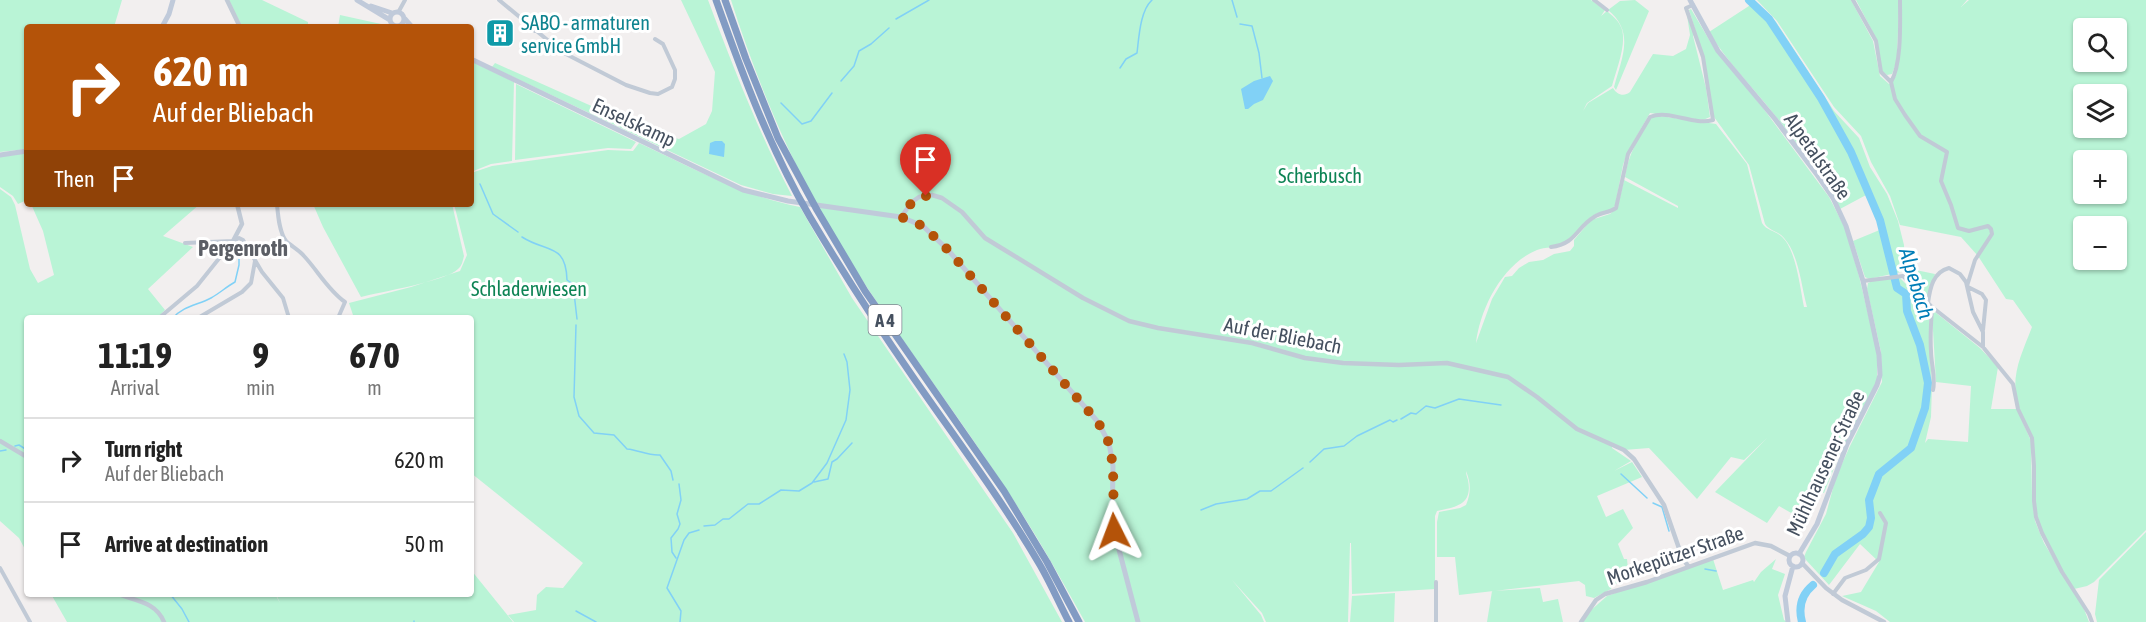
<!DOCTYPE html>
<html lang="en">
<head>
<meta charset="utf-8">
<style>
	:root { --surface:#fff; --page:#f6f6f6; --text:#222; --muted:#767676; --line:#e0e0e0 }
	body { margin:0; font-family:"Asap Condensed",sans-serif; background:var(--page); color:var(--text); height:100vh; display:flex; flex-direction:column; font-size:22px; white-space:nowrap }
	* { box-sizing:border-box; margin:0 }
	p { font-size:20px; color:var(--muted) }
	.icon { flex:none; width:33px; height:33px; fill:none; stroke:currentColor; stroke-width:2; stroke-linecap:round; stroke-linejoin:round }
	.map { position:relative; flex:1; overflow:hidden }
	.side { position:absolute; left:24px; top:315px; width:450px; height:282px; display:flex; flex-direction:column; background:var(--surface); border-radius:6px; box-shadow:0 2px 4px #0004 }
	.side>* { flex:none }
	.top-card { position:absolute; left:24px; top:24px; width:450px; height:183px; border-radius:6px; box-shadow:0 2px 4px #0004; background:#b45309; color:#fff; overflow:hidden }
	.fabs { position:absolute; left:2073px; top:18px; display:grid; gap:12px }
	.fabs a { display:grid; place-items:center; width:54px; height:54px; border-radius:6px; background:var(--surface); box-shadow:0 2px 4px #0004; font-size:30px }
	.pin { position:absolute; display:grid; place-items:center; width:51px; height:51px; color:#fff; margin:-62px -26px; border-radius:50% 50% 50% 0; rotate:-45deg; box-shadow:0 0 6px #0007 }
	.pin .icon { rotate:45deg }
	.me { position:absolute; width:66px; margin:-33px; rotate:357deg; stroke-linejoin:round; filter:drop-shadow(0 0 4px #0008) }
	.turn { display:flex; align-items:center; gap:21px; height:126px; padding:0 30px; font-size:27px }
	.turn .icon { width:78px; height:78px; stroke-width:2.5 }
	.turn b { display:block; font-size:42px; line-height:51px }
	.then { display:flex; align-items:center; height:57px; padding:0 30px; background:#0003; gap:12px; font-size:22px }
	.eta { display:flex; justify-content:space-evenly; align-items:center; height:102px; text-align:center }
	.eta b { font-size:36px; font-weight:700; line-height:42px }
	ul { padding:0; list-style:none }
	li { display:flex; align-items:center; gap:18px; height:84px; padding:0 30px; border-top:2px solid var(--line) }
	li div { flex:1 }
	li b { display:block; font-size:22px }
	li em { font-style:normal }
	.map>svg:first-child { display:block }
</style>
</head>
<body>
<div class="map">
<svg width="2146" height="622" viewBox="0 0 2146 622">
	<rect width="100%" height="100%" fill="#f2efef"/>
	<!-- green -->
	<path fill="#b9f4d6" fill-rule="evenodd" d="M 0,0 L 122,0 L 114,27 L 27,27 L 27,149 L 0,152 Z
		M 229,0 L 262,0 L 308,22 L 308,27 L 242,27 Z
		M 681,0 L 708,0 C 733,67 759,133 792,196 L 773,194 L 741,185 L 492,67 L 495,63 L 643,129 L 679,139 L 706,124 L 712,111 L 715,72 Z
		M 731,0 L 1591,0 L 1605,10 L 1601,16 L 1607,11 C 1611,15 1617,19 1620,25 C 1629,40 1616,70 1612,86 L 1587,103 L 1583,111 L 1588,103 L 1613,88 C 1617,95 1624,97 1630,92 L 1653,54 L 1673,56 L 1686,49 L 1690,35 L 1687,15 L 1694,35 L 1693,36 L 1706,88 L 1710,117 L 1703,120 L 1650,113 L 1627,153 L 1623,165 L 1615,206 C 1609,212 1601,211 1594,215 C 1582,222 1576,237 1564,244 C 1556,248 1545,247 1537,250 C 1502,264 1480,309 1476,343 L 1492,299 L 1505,277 L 1512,276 L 1519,268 L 1529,262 L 1543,260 L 1554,254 L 1570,251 L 1574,246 L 1574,240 L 1591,220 L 1610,214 L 1618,206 L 1624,180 L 1678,208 L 1678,206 L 1625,177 C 1628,154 1639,137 1651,117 L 1660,116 L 1716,124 L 1747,164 L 1762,223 C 1767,231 1774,230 1781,236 C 1796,248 1800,288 1804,307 L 1807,307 C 1801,285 1799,255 1784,238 C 1778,231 1770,231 1765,224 L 1749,165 L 1714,117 L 1701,48 L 1689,10 L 1691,9 L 1714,48 L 1763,108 L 1829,197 L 1845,228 L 1859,276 L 1877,352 L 1877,379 L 1872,394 L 1841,451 L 1824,493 L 1811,489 L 1793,514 L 1779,506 L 1767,523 L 1715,492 L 1767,438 L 1744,460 L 1731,457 L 1697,499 L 1649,448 L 1624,450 L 1612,445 L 1612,448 L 1631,461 L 1614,471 L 1632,462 L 1642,477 L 1597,496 L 1606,517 L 1623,509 L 1633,528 L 1618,544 L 1624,559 L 1627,559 L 1629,580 L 1612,585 L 1611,589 L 1594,598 L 1586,596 L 1585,585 L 1579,581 L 1459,595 L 1455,557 L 1437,557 L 1437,522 L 1439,512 L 1460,508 L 1466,505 C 1471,493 1471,483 1466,471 C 1466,474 1467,477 1468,480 C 1473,505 1456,507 1437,511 L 1435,516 L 1435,589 L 1352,594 L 1351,543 L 1350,543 L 1348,622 L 1266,622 L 1262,613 L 1232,580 L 1261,615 L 1264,622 L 1085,622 C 1060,577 1035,532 1006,489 C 945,395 874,307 819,209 C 784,146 753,70 731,0 Z
		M 1635,0 L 1649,11 L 1616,90 L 1614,87 C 1622,57 1635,32 1608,10 L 1620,1 Z
		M 1748,0 L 1754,0 L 1776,22 L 1834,111 L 1859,138 L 1870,167 L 1887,194 L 1898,221 L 1904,245 L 1905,269 L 1901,272 L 1869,279 L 1865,277 L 1853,241 L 1882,229 L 1868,194 L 1840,209 C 1819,176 1798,143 1773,113 C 1752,86 1727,62 1709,32 L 1752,4 Z
		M 1757,0 L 1851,0 L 1873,41 L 1880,76 L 1889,84 L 1896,76 L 1902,0 L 1967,0 L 1961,7 L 1969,0 L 2146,0 L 2146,530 L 2094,582 L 2087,586 L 2074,589 C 2057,562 2038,533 2035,501 C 2033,481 2036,460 2033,440 C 2031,429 2021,418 2018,407 C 2010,375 2021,356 2032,327 L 2013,300 L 2006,299 L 1978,256 L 1961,237 L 1900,225 L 1890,196 L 1871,162 L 1861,136 L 1834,107 L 1777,21 ZM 2084,28 L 2116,28 L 2116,62 L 2084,62 ZM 2084,94 L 2116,94 L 2116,128 L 2084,128 ZM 2084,160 L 2116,160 L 2116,194 L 2084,194 ZM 2084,226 L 2116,226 L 2116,260 L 2084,260 Z
		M 1856,0 L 1899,0 L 1897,61 L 1892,74 L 1887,75 L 1882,71 L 1877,40 Z
		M 340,15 L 381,24 L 380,27 L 338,27 Z
		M 471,61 L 514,82 L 512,161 L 491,164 L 471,172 Z
		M 516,84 L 636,142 L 631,149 L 608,148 L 515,160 Z
		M 639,143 C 691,167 743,196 800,207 L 852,298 L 1013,533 L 1062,622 L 514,622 L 508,615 L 536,610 L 537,595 L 546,587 L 563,588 L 583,563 L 471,473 L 471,318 L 354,318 L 349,303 L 411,287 L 460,271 L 467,255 L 454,204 L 471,204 L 471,175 L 474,172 L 492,166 L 608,150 L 633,151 Z
		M 27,152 L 27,200 L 18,204 L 13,196 L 0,187 L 0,156 Z
		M 0,189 L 11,197 L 15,205 L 30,269 L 38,283 L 54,275 L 43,231 L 31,204 L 200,204 L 163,236 L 193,247 L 148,289 L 165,310 L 157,318 L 27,318 L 27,553 L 19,538 L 0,521 Z
		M 313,204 L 452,204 L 464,256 C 463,260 462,266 458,269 C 447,281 380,292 361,297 L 323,227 Z
		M 1906,268 L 1935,274 L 1927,299 L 1905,276 Z
		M 1899,277 L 1930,308 L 1929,340 L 1932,384 L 1931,417 L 1925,443 L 1928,439 L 1968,442 L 1971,386 L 1936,382 L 1932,313 L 1935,312 L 1980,348 L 1998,367 L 1991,409 L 2017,409 L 2031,441 L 2032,496 L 2035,521 L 2044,543 L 2084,609 L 2089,622 L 1890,622 L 1876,611 L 1842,596 L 1861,592 L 1879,562 L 1860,544 L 1829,585 L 1806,560 L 1804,557 L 1806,552 L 1826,514 L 1836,477 L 1850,446 L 1882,382 L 1881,352 L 1867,289 L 1868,283 L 1875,280 Z
		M 2146,532 L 2146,622 L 2097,622 L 2095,614 L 2099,580 Z
		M 1713,559 L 1723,590 L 1753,580 L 1754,582 L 1761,572 L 1776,559 L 1772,569 L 1785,574 L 1778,595 L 1784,620 L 1788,622 L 1583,622 L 1589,612 L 1607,596 Z
		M 471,570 L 513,622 L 67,622 L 51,594 L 275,594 L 280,603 L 276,594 L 471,594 Z
		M 1540,588 L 1543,602 L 1558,599 L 1563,622 L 1487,622 L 1492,591 Z
		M 1395,593 L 1394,622 L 1350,622 L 1352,596 Z"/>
	<!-- water -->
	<path fill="#81d1f6" d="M 1270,76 L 1273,81 L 1263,100 L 1254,104 L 1248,109 L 1245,109 L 1241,89 L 1254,81 Z
		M 715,141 L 722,141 L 725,144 L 724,157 L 709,154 L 710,143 Z"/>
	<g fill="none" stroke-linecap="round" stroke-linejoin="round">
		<!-- stream -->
		<path stroke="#81d1f6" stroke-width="1.5" d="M 1232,0 L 1237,17
			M 896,19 L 929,0
			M 1240,24 L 1252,26 L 1259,53 L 1262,78
			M 1120,68 L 1126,59 L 1137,53 C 1139,37 1140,11 1152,0
			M 841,81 L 854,66 L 859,51 L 871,44 L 889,28
			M 781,103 L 802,124 L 811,121 L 832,93
			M 480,184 L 493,214 L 518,232
			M 522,237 C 547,253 566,243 567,280 L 573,284 L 577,319
			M 173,318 C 183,306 198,305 211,298 C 220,293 226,287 235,282 L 239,265 L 239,250
			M 576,325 L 574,397 L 579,416 L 594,433 L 614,435 L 627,449 C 639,450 648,456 660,455 L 671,471 L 673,480
			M 1401,419 L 1411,413 L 1416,414 L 1426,406 L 1435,408 L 1459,399 L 1501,405
			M 15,446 L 19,445 L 27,450
			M 0,451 L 6,450
			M 1310,462 L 1324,449 L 1344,446 L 1357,436 L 1390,420 L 1393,422 L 1397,420
			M 1621,474 L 1647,498
			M 814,482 L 828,479 L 832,462 L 837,459 L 852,443
			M 1653,503 L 1662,507 L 1669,531
			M 1201,510 L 1216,504 L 1247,499 L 1260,491 L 1271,491 L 1303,468
			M 704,526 L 715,525 L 723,519 L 729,519 L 748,504 L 759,504 L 781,490 L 799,491 L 812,483 L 827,463 L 846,420 L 850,390 L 847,362 L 844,354
			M 676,558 L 672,552 L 671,538 L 678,529 L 680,524 L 677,514 L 681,500 L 679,484
			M 1705,569 L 1716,571
			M 170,594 L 182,609 L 189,622
			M 576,611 L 596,622
			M 414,621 L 414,622
			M 680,622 L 681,611 L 667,588 L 684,540 L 689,533 L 699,530"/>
		<!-- river -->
		<path stroke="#81d1f6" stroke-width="8" d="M 1749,0 L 1769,19 L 1821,98 L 1851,152 L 1880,220 L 1897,288 L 1906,294 L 1907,311 L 1920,345 L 1928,383 L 1925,408 L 1911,448 L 1879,474 L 1869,500 L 1871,518 L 1869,527 L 1863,534 L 1835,554 L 1824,573
			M 1802,622 C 1798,607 1801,595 1813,585"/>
		<!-- minor -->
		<path stroke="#c1cad6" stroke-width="4" d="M 499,0 L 562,52 L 626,85 L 650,93 L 658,94 L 672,87 L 675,79 L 675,70 L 663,44 L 655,39
			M 1594,0 L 1607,10
			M 1853,0 L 1876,41 L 1881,72 L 1891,82 L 1895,99 L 1905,115 L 1920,136 L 1947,152 L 1941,181 L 1951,205 L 1958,228 L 1969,231 L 1988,226 L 1991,229 L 1992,234 L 1975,260 L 1967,286
			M 399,11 L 405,0
			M 535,31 L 548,18
			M 1891,82 C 1902,63 1900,22 1900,0
			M 277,204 C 278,215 279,232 286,241 C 291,246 299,250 304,256 C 318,271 328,290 345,302 L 338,318
			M 185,243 L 233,241 L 239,238 L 243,240 L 262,272 L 283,298 L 289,318
			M 1551,247 C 1576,244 1576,228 1594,217 C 1601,212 1609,213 1616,208 L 1628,154 L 1650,117 C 1669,109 1693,126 1713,120 L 1703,57 L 1686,8 L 1693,5
			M 1863,281 L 1903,276 L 1932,307 L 1983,347 L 2013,384 L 2018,409 L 2032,438 L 2034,466 L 2034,501 L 2036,517 L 2042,533 L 2062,572 L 2089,614 L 2092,622
			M 1968,287 L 1982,294 L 1986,300 L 1983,330
			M 1928,303 C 1930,288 1933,272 1949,268 L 1960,274 L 1966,282 L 1973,312 L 1983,332 L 1983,347
			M 1932,308 C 1931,322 1930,337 1931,351 C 1931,364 1936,378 1933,390
			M 159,318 L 197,286 L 233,241
			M 198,318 L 242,292 L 251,283 L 255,261
			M 0,568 L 30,622
			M 1436,582 L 1436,622
			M 1833,594 L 1845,578 L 1866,570 L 1879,559 L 1886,523 L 1880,513"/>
		<!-- tertiary -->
		<path stroke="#c1cad6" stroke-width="4.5" d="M 227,0 L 240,27
			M 901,217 L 912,202 L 919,197 L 932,195 L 942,198 L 962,212 L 985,238 L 1083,298 L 1129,321 L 1158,328 L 1252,343 L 1305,358 L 1343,363 L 1399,365 L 1447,363 L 1508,377 L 1537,397 L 1577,429 L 1624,450 L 1634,459 L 1664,505 L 1682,557 L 1688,566
			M 233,241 L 242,224 L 237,204
			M 0,441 L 27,457
			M 1802,563 L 1826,588 L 1842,600 L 1884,622
			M 118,594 C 136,601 156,602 164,622
			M 1581,622 L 1596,600 L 1605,594 L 1647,582 L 1755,543 L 1771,546 L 1790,556"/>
		<!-- secondary -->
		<path stroke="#c0cada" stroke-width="5" d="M 357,0 L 390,20
			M 1690,0 L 1718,51 L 1775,119 L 1818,176 L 1833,198 L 1846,226 L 1863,281 L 1879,355 L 1880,375 L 1877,385 L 1847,444 L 1817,524 L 1799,554
			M 371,6 L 392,13
			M390 19a7 7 0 1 1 14 0a7 7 0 1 1-14 0Z
			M 405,19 L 412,27
			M 162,27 L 169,14 L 173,0
			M 471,59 L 743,190 L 788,201 L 901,217 L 923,226 L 948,250 L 1098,422 L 1109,443 L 1111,454 L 1113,466 L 1112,523 L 1138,622
			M 0,155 L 27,151
			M1789 560a7 7 0 1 1 14 0a7 7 0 1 1-14 0Z
			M 1788,622 L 1785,596 L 1793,566"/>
		<!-- motorway -->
		<path stroke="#829bc3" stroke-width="7" d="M 716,0 C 742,73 770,149 810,217 C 842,271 877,325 913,377 C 956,439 1002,500 1040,565 C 1051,584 1059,603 1069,622
			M 725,0 L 746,59 L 778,138 L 817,210 L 865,291 L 1004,491 L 1047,562 L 1079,622"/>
	</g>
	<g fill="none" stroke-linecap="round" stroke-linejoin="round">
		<!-- route -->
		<path stroke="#b45309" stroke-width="10" stroke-dasharray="0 18" d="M 926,196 C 914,198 907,207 901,217 L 923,226 L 948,250 L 1098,422 L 1109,443 L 1113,466 L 1114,531"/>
	</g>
	<!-- icons -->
	<defs>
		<g id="building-square" transform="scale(1.5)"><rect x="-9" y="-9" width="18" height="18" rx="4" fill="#0f9aa8" stroke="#fff"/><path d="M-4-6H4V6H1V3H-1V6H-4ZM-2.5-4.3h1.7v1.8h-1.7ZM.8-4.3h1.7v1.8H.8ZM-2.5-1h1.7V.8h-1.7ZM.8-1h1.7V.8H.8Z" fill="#fff"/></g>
	</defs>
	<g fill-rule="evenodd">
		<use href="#building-square" x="500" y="33"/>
	</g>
	<g text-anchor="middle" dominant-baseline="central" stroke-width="6" stroke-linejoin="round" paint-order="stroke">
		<!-- shield labels -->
		<rect fill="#fff" stroke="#7d848f" stroke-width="1.5" x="868.5" y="305" width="33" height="30" rx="4.5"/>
		<g font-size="18" font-weight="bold" fill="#45505f">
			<text x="885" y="320">A 4</text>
		</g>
		<!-- culture labels -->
		<g font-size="20" fill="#0d838f" stroke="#fff" text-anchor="start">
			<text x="521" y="22">SABO - armaturen<tspan x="521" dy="23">service GmbH</tspan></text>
		</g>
		<!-- street labels -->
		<g font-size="20" fill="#45505f" stroke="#fff">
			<text transform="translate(634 122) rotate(25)">Enselskamp</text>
			<text transform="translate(1818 156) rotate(55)">Alpetalstraße</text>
			<text transform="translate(1283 335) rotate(11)">Auf der Bliebach</text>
			<text transform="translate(1825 463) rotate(-65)">Mühlhausener Straße</text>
			<text transform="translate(1675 555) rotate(-19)">Morkepützer Straße</text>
		</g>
		<!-- park labels -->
		<g font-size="20" fill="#0d8354" stroke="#fff">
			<text x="1320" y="175">Scherbusch</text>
			<text x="529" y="288">Schladerwiesen</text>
		</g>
		<!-- water labels -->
		<g font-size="21" font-style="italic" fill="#007db7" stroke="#fff">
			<text transform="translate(1917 283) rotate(73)">Alpebach</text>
		</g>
		<!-- quarter labels -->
		<g font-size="22" font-weight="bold" fill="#5b5e65" stroke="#fff">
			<text x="243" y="248">Pergenroth</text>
		</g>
	</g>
</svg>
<div class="fabs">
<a><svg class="icon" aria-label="search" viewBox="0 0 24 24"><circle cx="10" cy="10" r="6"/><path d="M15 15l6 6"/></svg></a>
<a><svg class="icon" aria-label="layers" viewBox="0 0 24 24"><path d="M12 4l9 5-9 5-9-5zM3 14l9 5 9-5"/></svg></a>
<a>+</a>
<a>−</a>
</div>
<div class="pin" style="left:926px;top:196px;background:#d93025"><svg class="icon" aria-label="arrive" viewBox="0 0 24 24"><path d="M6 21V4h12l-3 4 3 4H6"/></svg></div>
<svg class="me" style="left:1114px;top:531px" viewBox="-20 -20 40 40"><path d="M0-17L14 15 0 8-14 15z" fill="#b45309" stroke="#fff" stroke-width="4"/></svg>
<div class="top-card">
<div class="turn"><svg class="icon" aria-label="right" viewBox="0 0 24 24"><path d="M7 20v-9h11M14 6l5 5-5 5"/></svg><div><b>620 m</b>Auf der Bliebach</div></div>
<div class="then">Then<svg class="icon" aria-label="arrive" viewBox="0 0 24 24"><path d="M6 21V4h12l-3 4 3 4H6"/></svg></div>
</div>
<section class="side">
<div class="eta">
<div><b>11:19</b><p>Arrival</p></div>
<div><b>9</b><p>min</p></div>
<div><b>670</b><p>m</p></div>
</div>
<ul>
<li><svg class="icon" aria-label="right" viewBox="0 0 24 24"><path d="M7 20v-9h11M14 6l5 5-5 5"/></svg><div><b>Turn right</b><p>Auf der Bliebach</p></div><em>620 m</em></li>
<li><svg class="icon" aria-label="arrive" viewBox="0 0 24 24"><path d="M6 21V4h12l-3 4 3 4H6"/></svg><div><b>Arrive at destination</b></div><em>50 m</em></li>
</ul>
</section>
</div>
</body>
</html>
